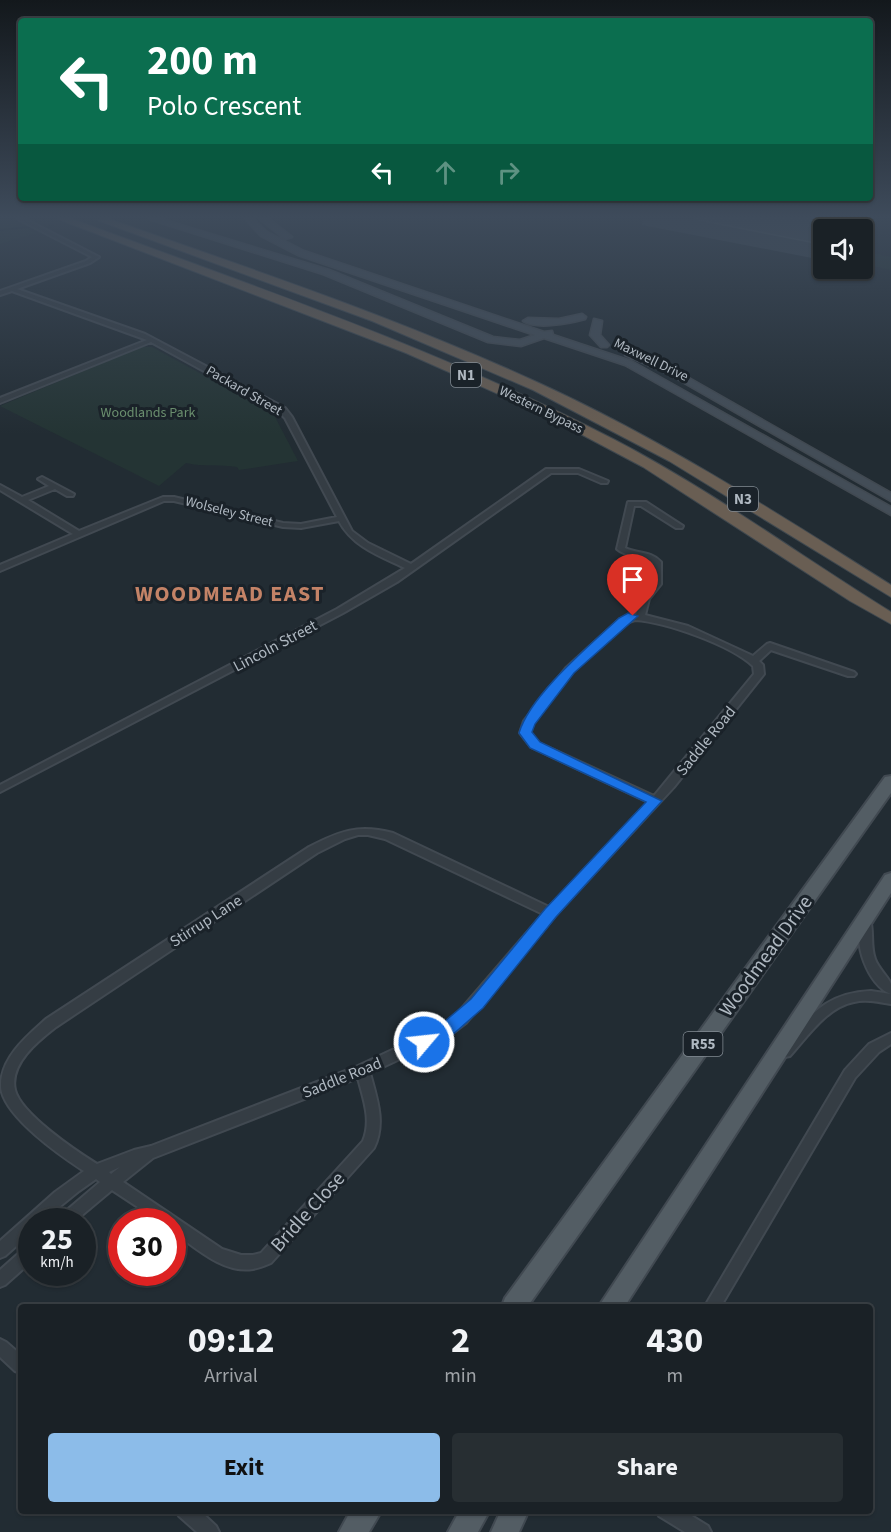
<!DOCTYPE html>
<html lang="en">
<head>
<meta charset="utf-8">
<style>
	:root { --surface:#1a2126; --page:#272e32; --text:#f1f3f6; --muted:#9fa3a7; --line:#383e43; --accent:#8cbce9 }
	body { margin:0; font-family:"Source Sans 3",sans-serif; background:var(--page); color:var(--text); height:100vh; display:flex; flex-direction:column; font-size:22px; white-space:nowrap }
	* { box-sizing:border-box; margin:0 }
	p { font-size:20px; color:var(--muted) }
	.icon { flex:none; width:33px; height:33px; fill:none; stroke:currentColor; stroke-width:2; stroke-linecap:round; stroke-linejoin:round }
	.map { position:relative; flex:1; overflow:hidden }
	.side { position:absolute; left:18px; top:1304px; width:855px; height:210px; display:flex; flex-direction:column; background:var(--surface); border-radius:6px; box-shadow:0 2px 4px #0004,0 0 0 2px var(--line) }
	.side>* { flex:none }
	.banner { position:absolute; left:18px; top:18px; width:855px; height:183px; border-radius:6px; box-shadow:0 2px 4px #0004,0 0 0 2px var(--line); background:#0b6e4f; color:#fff; overflow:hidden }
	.controls { position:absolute; left:813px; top:219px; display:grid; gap:12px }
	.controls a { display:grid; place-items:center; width:60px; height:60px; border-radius:6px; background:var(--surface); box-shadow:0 2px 4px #0004,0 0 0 2px var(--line); font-size:30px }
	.speed { position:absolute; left:18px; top:1208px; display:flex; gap:12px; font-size:30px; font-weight:700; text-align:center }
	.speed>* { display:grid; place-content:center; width:78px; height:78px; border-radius:50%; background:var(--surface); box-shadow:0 2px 4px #0004,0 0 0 2px var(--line); line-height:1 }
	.speed small { font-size:15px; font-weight:400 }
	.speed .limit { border:9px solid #d22; background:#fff; color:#111 }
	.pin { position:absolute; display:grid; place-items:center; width:51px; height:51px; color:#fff; margin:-62px -26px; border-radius:50% 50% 50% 0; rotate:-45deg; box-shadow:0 0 6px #0007 }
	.pin .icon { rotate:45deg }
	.me { position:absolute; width:66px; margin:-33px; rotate:62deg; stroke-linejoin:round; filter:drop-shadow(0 0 4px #0008) }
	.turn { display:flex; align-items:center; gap:21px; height:126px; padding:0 30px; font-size:27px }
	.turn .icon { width:78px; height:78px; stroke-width:2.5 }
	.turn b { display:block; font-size:42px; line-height:51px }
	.lanes { display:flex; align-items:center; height:57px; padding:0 30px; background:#0003; justify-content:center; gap:30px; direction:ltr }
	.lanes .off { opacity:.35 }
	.eta { display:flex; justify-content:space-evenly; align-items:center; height:102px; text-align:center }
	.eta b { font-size:36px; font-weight:700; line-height:42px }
	.primary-button { display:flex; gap:12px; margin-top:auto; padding:12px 30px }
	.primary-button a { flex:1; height:69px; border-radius:6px; background:var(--accent); color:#111; font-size:24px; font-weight:700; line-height:69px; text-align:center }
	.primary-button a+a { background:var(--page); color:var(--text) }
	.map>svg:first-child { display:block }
</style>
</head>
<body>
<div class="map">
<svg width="891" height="1532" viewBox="0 0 891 1532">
	<rect width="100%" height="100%" fill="#222c33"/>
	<!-- green -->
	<path fill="#243434" d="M 0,219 L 8,219 L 36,233 L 0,244 Z
		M 863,251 L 891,257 L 891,270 L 863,264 Z
		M 141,347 L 152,347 L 273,413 L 298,461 L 239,470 L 237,467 C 220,464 203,467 186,463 L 159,486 L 0,406 Z"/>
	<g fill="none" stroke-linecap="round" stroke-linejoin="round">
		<!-- stream -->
		<path stroke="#17242f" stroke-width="2" d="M 41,227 L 55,226
			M 0,230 L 29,227"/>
		<!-- street casing -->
		<g stroke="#414951" stroke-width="4">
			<path id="street" d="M 18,219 L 25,219 L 99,257 L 90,263 L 17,289 L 145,334 L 285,408 L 292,417 L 352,531 L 368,543 L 411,564 L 546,469 L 579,469 L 608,481 L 607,483 L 601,483 L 578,473 L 551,473 L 397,582 L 343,613 L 0,792 L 0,785 L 337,609 L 405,568 C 380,556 353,547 339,521 L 301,528 L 283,527 L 174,501 L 164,501 L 0,571 L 0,565 L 73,534 L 0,490 L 0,485 L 22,497 L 49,486 L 38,479 L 42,477 L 74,494 L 73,496 L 67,496 L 55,489 L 28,500 L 79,531 L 163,497 L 174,497 L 283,523 L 301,524 L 337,517 L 285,418 L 279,412 L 151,342 L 0,403 L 0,398 L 147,340 L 12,291 L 0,295 L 0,291 L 86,261 L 92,257 Z
				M 628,502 L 646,502 L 683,526 L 682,528 L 676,528 L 641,506 L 634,506 L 625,548 C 638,554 651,551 661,562 L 661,584 L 649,599 L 645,615 L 688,626 L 753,656 L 767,644 L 770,643 L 854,672 L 856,674 L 854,676 L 848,676 L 771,650 L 759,661 L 763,665 L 764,674 L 674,787 L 555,916 L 466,1023 L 449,1036 L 370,1073 C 377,1099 386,1123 374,1148 L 271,1263 C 266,1265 259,1268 253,1269 C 223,1274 195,1247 172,1231 L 172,1221 L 159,1221 L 112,1190 L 75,1221 L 58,1221 L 60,1216 L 100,1182 L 96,1179 L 79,1191 L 42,1221 L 32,1221 L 32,1232 L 5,1256 L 0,1258 L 0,1241 L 55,1192 L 84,1171 C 61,1156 3,1116 1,1087 C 0,1058 27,1036 46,1019 L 309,847 C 340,831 358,824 393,833 L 549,907 L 648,802 L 531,747 L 520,733 L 524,721 L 566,668 L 620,619 L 636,615 L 641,599 L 653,584 L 653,563 C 642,555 627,558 617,549 ZM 635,620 C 666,622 731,645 753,666 L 754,674 L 654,796 L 539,743 L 530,733 L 533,723 L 572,672 L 626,623 ZM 358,835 L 368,835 L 385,839 L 543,914 L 456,1015 L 439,1028 L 358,1066 L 151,1146 L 134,1150 L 97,1164 C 76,1151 21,1114 15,1090 C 9,1064 38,1041 56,1027 L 317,853 L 345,839 ZM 358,1078 C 363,1098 372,1120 363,1141 L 261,1253 L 253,1255 L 241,1255 L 222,1249 L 123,1182 L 153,1158 ZM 120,1167 L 111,1174 L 109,1172 Z
				M 866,919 L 870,920 C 874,931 870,945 875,959 C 878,968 889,978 891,984 C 891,987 891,990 891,994 C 868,986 852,941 862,920 Z
				M 871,991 L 891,994 L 891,1004 C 879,1002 866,999 854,1002 C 827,1007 807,1037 790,1056 L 785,1057 L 780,1056 L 778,1052 L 780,1048 C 810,1017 824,993 871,991 Z
				M 891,1033 L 891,1044 L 879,1052 L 855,1078 L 721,1306 L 705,1306 L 845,1070 L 869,1044 Z
				M 32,1244 L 32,1261 L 5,1285 L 0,1287 L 0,1270 L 27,1246 Z
				M 0,1339 L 6,1342 L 21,1355 L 21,1373 L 15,1371 L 0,1357 Z
				M 176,1510 L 199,1510 L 216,1526 L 219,1532 L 197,1532 L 179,1516 Z
				M 656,1510 L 682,1510 L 708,1526 L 711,1532 L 685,1532 L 659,1516 Z"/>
		</g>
		<!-- secondary casing -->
		<g stroke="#414951" stroke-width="3">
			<path id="secondary" d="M 149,219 L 161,219 L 329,270 L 493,337 L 520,340 L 535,335 L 298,255 L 261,236 L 245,219 L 253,219 L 267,232 L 304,251 L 544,332 L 552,331 L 553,335 L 631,361 L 891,507 L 891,515 L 625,365 L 544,338 L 521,346 L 488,342 L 323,274 Z
				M 260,219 L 269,219 L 292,237 L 285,239 Z
				M 582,314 L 586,317 L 585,319 C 570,323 537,330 523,321 L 528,318 L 559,319 Z
				M 594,319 L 602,321 L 600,335 L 609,345 L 607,347 L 601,347 L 590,335 Z
				M 625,351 L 631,351 L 673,369 L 891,493 L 891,501 L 667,373 L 625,355 Z"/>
		</g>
		<!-- primary casing -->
		<g stroke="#414951" stroke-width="4">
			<path id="primary" d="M 891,776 L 891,793 L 528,1306 L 502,1306 L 505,1298 L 885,777 Z
				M 891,873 L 891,893 L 625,1306 L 599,1306 L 885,875 Z
				M 351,1510 L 382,1510 L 369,1532 L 339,1532 Z
				M 460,1510 L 490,1510 L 478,1532 L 448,1532 Z
				M 501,1510 L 529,1510 L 519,1532 L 491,1532 Z"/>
		</g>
		<!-- highway casing -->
		<g stroke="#3f484f" stroke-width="2">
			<path id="highway" d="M 58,219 L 72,219 C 256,287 441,350 615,440 C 711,490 799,555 891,612 L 891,624 L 850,601 L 643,467 L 541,413 L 406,353 Z
				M 109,219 C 254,270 401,319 541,384 C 663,440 777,513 891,585 L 891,597 L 669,461 L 533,390 L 372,321 L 97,220 Z"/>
		</g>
		<!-- street -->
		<use href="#street" fill="#353d44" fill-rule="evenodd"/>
		<!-- secondary -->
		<use href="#secondary" fill="#434d57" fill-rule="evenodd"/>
		<!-- primary -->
		<use href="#primary" fill="#535d64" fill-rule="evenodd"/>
		<!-- highway -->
		<use href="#highway" fill="#695e53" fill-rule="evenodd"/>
	</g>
	<!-- wall -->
	<path fill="#3d4852" d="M 643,219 L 867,219 L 859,227 L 854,226 L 849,230 L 824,230 L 812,258 L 642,225 Z"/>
	<!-- shaded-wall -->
	<path fill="#2d3841" d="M 845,219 L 855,219 L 854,226 L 849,230 L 832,230 Z
		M 860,219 L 867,219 L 859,227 Z
		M 824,236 L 824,249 L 812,258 L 815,243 Z"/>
	<!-- building -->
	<path fill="#49545e" stroke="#59646e" stroke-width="1.5" d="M 694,219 L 845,219 L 832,230 L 824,230 L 824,236 L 815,243 Z"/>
	<!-- sky -->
	<linearGradient id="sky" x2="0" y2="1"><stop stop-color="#13181c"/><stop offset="0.5" stop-color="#3e4b5b"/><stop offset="1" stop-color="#3e4b5b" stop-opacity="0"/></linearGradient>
	<rect width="891" height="434" fill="url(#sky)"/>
	<!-- route -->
	<path fill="#1a73e8" stroke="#114b97" stroke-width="1.5" d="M 628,613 L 638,616 L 574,673 L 535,724 L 532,732 L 540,742 L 662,801 L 556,917 L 483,1008 L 450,1037 L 424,1048 L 418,1046 L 415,1042 L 418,1037 L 438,1027 L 471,999 L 545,909 L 646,802 L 530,748 L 519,733 C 530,695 590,645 619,618 Z"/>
	<g text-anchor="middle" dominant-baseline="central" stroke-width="6" stroke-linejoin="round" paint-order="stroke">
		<!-- far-street labels -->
		<g font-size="14" fill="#afb8c1" stroke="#1a2229">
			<text transform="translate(651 360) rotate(26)">Maxwell Drive</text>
			<text transform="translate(244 391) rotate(30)">Packard Street</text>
			<text transform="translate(541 410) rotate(26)">Western Bypass</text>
			<text transform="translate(229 512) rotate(14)">Wolseley Street</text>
		</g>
		<!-- far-park labels -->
		<g font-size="14" fill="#6a8e6e" stroke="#1a2229">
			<text x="148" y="413">Woodlands Park</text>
		</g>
		<!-- shield labels -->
		<g fill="#1a2229" stroke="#828b93" stroke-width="1.5">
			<rect x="451" y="363" width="30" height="24" rx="4.5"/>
			<rect x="728" y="487" width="30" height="24" rx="4.5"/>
			<rect x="683.5" y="1032" width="39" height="24" rx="4.5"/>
		</g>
		<g font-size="15" font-weight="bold" fill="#afb8c1">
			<text x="466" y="375">N1</text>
			<text x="743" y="499">N3</text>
			<text x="703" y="1044">R55</text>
		</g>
		<!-- street labels -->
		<g font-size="16" fill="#afb8c1" stroke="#1a2229">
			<text transform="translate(275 646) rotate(-28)">Lincoln Street</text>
			<text transform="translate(706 741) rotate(-51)">Saddle Road</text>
			<text transform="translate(206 921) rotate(-33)">Stirrup Lane</text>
			<text transform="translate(342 1078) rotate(-22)">Saddle Road</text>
		</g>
		<!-- near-street labels -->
		<g font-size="20" fill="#afb8c1" stroke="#1a2229">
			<text transform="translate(766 956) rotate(-54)">Woodmead Drive</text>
			<text transform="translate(308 1212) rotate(-48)">Bridle Close</text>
		</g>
		<!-- district labels -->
		<g font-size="22" font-weight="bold" letter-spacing="1.5" fill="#c48367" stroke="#1a2229">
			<text x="230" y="594">WOODMEAD EAST</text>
		</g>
	</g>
</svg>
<div class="controls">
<a><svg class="icon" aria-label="sound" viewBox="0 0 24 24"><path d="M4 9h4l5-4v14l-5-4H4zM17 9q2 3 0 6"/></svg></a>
</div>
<div class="speed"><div>25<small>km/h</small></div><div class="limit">30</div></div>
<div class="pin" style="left:633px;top:616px;background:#d93025"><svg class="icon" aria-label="arrive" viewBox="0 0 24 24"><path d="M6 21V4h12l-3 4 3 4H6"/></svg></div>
<svg class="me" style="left:424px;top:1042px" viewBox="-20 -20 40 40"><circle r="17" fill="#1a73e8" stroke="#fff" stroke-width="3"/><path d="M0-11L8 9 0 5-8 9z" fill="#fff"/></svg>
<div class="banner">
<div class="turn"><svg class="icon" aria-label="left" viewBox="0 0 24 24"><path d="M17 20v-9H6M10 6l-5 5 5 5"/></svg><div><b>200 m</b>Polo Crescent</div></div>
<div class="lanes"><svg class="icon" aria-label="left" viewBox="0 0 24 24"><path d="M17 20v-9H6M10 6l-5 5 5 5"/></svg><svg class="icon off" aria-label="ahead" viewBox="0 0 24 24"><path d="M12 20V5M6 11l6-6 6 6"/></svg><svg class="icon off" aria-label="right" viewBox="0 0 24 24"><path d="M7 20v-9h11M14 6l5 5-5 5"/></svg></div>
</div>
<section class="side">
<div class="eta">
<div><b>09:12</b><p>Arrival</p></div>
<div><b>2</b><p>min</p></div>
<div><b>430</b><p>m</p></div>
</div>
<div class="primary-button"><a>Exit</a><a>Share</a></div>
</section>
</div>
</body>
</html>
